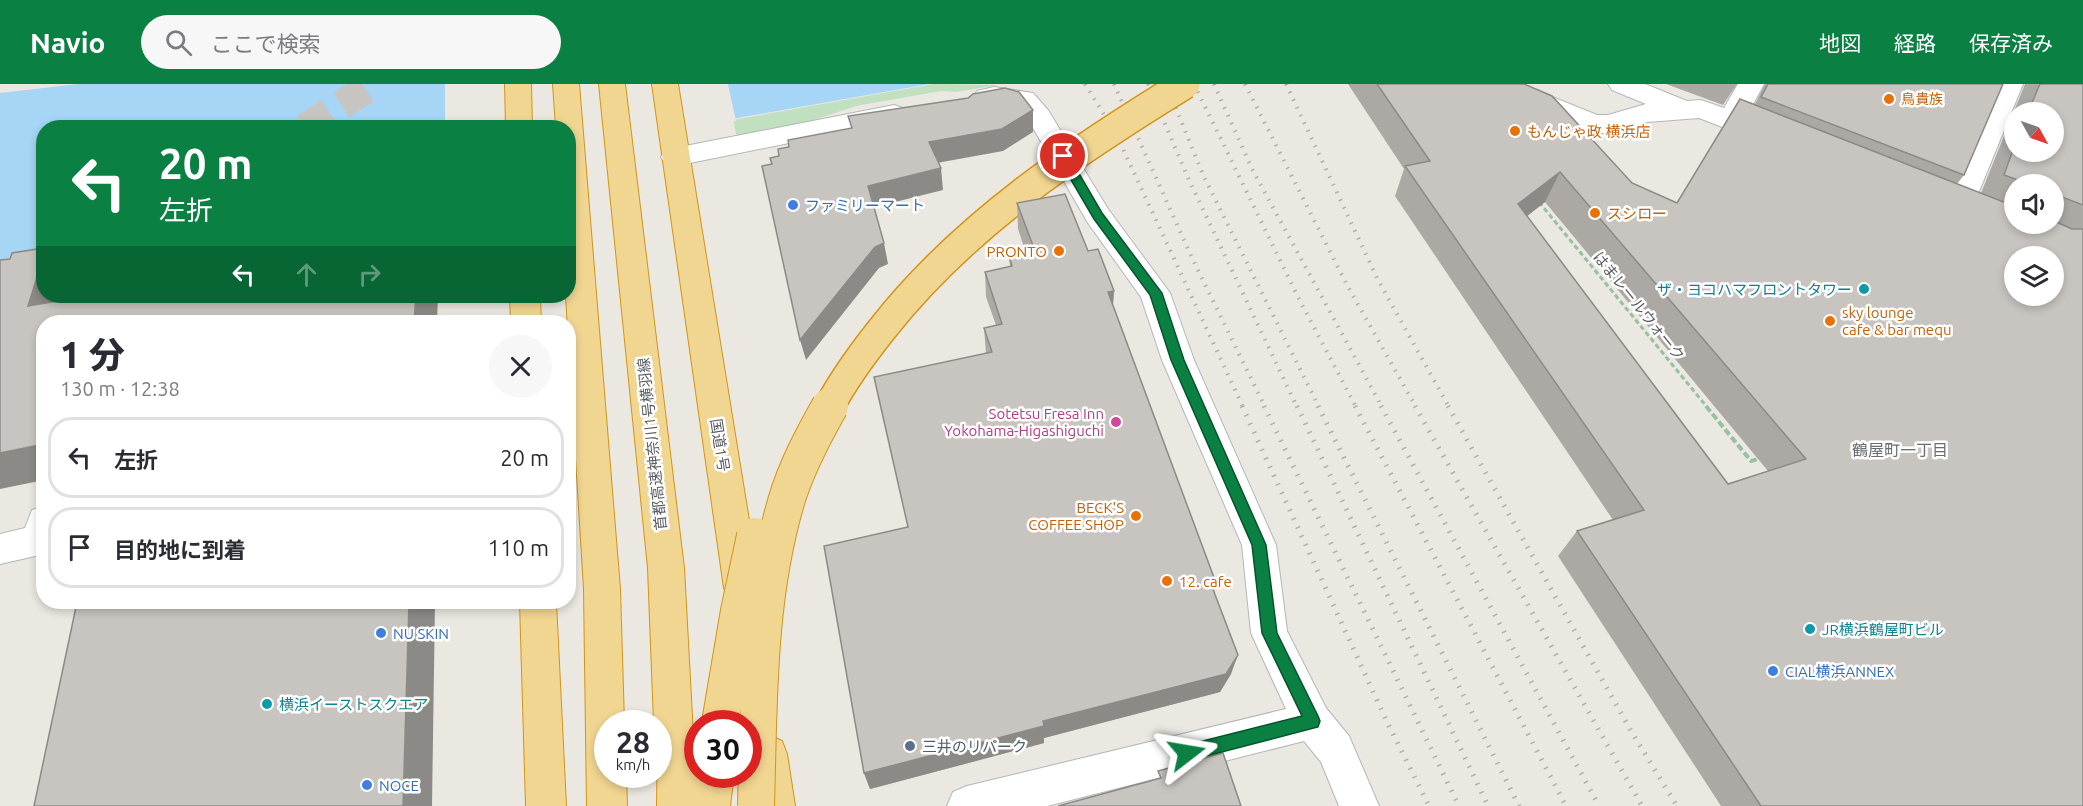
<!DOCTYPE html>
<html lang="ja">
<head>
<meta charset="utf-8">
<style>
	:root { --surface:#fff; --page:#f7f7f7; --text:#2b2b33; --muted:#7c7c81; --line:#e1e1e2; --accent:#0b8043 }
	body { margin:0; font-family:Ubuntu,"Noto Sans JP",sans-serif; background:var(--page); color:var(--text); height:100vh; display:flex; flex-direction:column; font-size:22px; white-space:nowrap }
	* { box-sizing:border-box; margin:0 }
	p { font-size:20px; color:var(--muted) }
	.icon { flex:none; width:33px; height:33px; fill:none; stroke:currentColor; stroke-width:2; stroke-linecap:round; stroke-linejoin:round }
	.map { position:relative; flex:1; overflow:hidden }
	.side { position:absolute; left:36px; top:231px; width:540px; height:294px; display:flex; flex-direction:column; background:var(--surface); border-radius:24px; box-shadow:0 3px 9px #0003 }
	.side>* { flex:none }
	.top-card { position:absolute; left:36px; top:36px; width:540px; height:183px; border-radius:24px; box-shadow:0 3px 9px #0003; background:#0b8043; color:#fff; overflow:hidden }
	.needle { width:39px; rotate:130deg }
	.tools { position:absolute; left:2004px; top:18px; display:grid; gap:12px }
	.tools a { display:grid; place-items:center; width:60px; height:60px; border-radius:50%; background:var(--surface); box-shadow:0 3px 9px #0003; font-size:30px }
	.speed { position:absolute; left:594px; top:626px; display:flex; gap:12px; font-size:30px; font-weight:700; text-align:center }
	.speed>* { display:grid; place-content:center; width:78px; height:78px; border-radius:50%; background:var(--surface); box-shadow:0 3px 9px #0003; line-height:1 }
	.speed small { font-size:15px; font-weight:400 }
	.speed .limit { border:9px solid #d22; background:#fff; color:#111 }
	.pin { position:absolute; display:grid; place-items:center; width:51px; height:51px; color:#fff; margin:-26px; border:3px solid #fff; border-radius:50%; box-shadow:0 2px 6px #0007 }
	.me { position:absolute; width:66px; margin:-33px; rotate:76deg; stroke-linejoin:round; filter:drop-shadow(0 0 4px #0008) }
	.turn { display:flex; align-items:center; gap:21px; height:126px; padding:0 24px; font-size:27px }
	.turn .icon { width:78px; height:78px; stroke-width:2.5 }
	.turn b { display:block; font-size:42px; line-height:51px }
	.lanes { display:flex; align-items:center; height:57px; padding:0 24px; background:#0003; justify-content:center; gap:30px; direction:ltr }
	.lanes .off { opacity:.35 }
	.round { display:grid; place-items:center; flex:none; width:63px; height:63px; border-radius:32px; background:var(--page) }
	.headline { display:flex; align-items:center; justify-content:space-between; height:102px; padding:0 24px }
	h1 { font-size:36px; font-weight:800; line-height:45px }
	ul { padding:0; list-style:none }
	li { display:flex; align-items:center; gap:18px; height:81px; margin:0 12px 9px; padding:0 12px; border:3px solid var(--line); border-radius:24px }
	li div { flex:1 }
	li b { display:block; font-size:22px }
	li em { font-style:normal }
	header { display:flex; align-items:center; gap:36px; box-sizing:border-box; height:84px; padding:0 30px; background:var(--accent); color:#fff }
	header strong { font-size:28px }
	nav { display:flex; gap:33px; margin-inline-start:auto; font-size:21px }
	.search { width:420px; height:54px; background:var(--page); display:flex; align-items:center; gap:15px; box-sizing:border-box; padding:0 21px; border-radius:33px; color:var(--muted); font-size:22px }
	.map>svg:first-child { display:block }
</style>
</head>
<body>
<header>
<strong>Navio</strong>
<div class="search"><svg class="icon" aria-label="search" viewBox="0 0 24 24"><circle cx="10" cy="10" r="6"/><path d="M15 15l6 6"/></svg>ここで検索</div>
<nav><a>地図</a><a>経路</a><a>保存済み</a></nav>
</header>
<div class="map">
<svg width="2083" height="722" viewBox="0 0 2083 722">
	<rect width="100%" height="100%" fill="#ebe8e1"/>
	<!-- green -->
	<path fill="#c0e0bf" d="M 934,0 L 999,1 L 956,8 L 941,7 L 856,22 L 790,44 L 737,54 L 733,36 Z"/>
	<!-- water -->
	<path fill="#a6d5f5" d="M 78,0 L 929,0 L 569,64 L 568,44 L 44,44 L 43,181 L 0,189 L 0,9 Z"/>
	<!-- pier -->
	<path fill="#ebe8e1" d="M 445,0 L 728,0 L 736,37 L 568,67 L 568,44 L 445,44 Z"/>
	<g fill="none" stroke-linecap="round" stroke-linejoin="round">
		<!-- minor-tunnel -->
		<path stroke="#c6c5c1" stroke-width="29" stroke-dasharray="29 14" stroke-linecap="butt" d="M 305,44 L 374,0"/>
		<!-- minor casing -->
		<g stroke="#b3b6ba" stroke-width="2">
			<path id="minor" d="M 1483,0 L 1520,0 L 1597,31 L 1608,31 L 1646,20 L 1612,6 L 1608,0 L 1645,0 L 1687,17 L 1701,16 L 1724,24 L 1738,0 L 1764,0 L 1746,33 L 1779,46 L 1783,52 L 1779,58 L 1769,61 L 1699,34 L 1647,38 L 1608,49 L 1596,49 L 1563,38 L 1487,6 Z
				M 1997,0 L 2023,0 L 1971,127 L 1967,134 L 1957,137 L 1947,134 L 1943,127 Z
				M 994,3 L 1033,9 L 1048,26 L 1108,125 L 1170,209 L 1194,276 L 1276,461 L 1287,547 L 1326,624 L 1349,652 L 1379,722 L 1339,722 L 1321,678 L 1304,657 L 1047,722 L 947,722 L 953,708 L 967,702 L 1286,625 L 1251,549 L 1242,461 L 1162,276 L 1141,213 L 1088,139 L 1029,37 L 1016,23 L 977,19 L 973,13 L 977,7 Z
				M 894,21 L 903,24 L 907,30 L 903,36 L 675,82 L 665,80 L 661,73 L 665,66 L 675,64 Z
				M 44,422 L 44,470 L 0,480 L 0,450 L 25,444 L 32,426 Z"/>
		</g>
		<!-- highway casing -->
		<g stroke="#d39418" stroke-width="2">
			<path id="highway" d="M 505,0 L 531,0 L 532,44 L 506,44 Z
				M 553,0 L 579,0 L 620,505 L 624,639 L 608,639 L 608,690 L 626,690 L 627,722 L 587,722 L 584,505 L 566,212 L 568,212 L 568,44 L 556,44 Z
				M 599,0 L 625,0 L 684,484 L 695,688 L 698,682 L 698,690 L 734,690 L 730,722 L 657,722 L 658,639 L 654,639 L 648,484 Z
				M 652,0 L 678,0 L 760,504 L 755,515 L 742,520 L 729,515 L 724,504 Z
				M 510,212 L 540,212 L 541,238 L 511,238 Z
				M 520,518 L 556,518 L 566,722 L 526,722 Z
				M 768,651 L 782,657 L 787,670 L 795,722 L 755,722 L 749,670 L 754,657 Z"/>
		</g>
		<!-- minor -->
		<use href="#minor" fill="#fff" fill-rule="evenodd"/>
		<!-- highway -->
		<use href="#highway" fill="#f1d692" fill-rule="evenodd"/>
		<!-- rail-far1 -->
		<path stroke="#afb0b0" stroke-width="4" stroke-dasharray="1.5 7" stroke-linecap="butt" d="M 1085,0 L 1116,50 L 1243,323
			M 1114,0 L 1192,174 L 1265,323
			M 1148,0 L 1189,96 L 1297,323
			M 1166,0 L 1204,93 L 1319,323
			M 1194,0 L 1298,213 L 1356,323
			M 1214,0 L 1252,85 L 1382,323
			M 1245,0 L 1347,201 L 1416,323
			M 1286,0 L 1378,196 L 1449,323"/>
		<!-- rail -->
		<path stroke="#afb0b0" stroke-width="5" stroke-dasharray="1.5 8" stroke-linecap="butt" d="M 1242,322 L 1387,638 L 1429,722
			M 1264,322 L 1459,722
			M 1297,322 L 1488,722
			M 1318,322 L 1519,722
			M 1355,322 L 1566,722
			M 1381,322 L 1599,722
			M 1415,322 L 1642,722
			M 1448,322 L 1631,647 L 1677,722"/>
		<!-- highway-bridge-far1 casing -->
		<g stroke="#d39418" stroke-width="32" stroke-linecap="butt">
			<path id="highway-bridge-far1" d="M 829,323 C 844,295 863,269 883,244 C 965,140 1073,69 1185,0"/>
		</g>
		<!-- highway-bridge casing -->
		<g stroke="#d39418" stroke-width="38" stroke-linecap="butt">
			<path id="highway-bridge" d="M 720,639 L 739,527 L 755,452
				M 756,722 C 759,620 757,517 786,418 C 796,384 813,352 830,322"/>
		</g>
		<!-- path-bridge-far1 -->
		<path stroke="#9ac0a3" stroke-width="3" stroke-dasharray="5 3" stroke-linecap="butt" d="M 1539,118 L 1707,323"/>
		<!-- path-bridge -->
		<path stroke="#9ac0a3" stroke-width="4" stroke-dasharray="7 3" stroke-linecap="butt" d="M 1706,322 L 1751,377 L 1761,374"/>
		<!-- highway-bridge-far1 -->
		<use href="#highway-bridge-far1" stroke="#f1d692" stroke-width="29"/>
		<!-- highway-bridge -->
		<use href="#highway-bridge" stroke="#f1d692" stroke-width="36"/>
	</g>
	<!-- wall -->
	<path fill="#aca9a5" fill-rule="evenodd" d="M 1348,0 L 1524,0 L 1632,99 L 1677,119 L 1740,15 L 1755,20 L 1765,0 L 2003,0 L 1964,91 L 1957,100 L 1981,109 L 2025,0 L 2083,0 L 2083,722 L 1721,722 L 1558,472 L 1577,447 L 1613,436 L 1395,112 L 1404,85 ZM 2014,28 L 2054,28 L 2014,68 ZM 2014,100 L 2054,100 L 2054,140 L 2014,140 ZM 1545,118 L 1768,387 L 1728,400 L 1527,132 Z
		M 1666,0 L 1737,0 L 1723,21 Z
		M 1017,119 L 1088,167 L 1114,207 L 1113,222 L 1214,508 L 1231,590 L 1220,608 L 1044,654 L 1044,659 L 870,705 L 864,689 L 908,443 L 874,293 L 986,270 L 984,244 L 996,241 L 986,213 L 985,188 L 1010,183 L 1009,172 L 1026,169 L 1018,145 Z"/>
	<!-- shaded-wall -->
	<path fill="#8c8a86" d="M 1033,26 L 1033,48 L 1003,67 L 931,80 L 929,58 Z
		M 941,84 L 943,106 L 871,124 L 868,102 Z
		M 1560,88 L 1545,118 L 1504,150 L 1518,120 Z
		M 884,159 L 888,180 L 879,184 L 806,276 L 800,256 L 875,163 Z
		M 44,171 L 44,212 L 74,212 L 66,238 L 28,222 Z
		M 1114,207 L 1112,232 L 1108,208 Z
		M 416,212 L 438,212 L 437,238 L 414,238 Z
		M 44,360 L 44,396 L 0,405 L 0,369 Z
		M 1216,499 L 1211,520 L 1211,500 Z
		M 409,518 L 435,518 L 432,722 L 403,722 Z
		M 1238,571 L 1231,590 L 1220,608 L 1044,654 L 1044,659 L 870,705 L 864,689 Z"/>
	<!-- building -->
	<path fill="#c8c5c0" stroke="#8c8a86" stroke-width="1.5" fill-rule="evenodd" d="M 1377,0 L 1524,0 L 1552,12 L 1632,99 L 1677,119 L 1740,15 L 2014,122 L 2014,140 L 2054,140 L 2054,137 L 2072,145 L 2083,145 L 2083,722 L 1761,722 L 1577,447 L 1644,426 L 1405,82 L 1430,77 ZM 1560,88 L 1806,375 L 1728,400 L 1518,120 ZM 2014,172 L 2054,172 L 2054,212 L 2014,212 Z
		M 1768,0 L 2003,0 L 1964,91 L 1761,13 Z
		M 2040,0 L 2083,0 L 2083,121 L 2054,110 L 2054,100 L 2029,100 L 2004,91 L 2014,63 L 2014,68 L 2054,68 L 2054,28 L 2028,28 Z
		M 1005,4 L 1019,8 L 1033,26 L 1002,45 L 929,58 L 941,84 L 868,102 L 884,159 L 875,163 L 800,256 L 762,82 L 772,80 L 770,74 L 779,72 L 778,65 L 789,63 L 788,56 L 852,44 L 848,32 L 968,14 L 973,10 Z
		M 1065,110 L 1088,167 L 1098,165 L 1114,207 L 1108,208 L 1216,499 L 1211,500 L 1238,571 L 1226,590 L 1043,637 L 1044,642 L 864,689 L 824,462 L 908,443 L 874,293 L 992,268 L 984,244 L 1002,240 L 985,188 L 1012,182 L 1009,172 L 1035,167 L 1017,119 Z
		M 44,164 L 44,171 L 28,222 L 86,212 L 416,212 L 414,238 L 44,238 L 44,360 L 0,369 L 0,176 L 10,175 L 12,169 Z
		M 77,518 L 409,518 L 403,722 L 34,722 Z
		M 1223,669 L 1241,722 L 1058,722 L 1161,694 L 1158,687 Z"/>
	<!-- route -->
	<path fill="#0b8043" stroke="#07532c" stroke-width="1.5" d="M 1063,68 L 1067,69 L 1102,129 L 1162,209 L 1184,276 L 1266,461 L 1277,549 L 1318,632 L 1320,637 L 1318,643 L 1187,677 L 1181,675 L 1179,669 L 1181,663 L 1187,661 L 1302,632 L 1262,549 L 1252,461 L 1171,276 L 1150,211 L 1094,135 L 1057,72 Z"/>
	<!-- markers -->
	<g fill="#e8710a" stroke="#fff" stroke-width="2">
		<circle cx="1889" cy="15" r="6"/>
		<circle cx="1515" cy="47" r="6"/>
		<circle cx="1595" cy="129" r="6"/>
		<circle cx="1059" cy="167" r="6"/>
		<circle cx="1830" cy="237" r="6"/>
		<circle cx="1136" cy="432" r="6"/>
		<circle cx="1167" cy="497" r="6"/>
	</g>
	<g fill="#3f7fe0" stroke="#fff" stroke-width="2">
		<circle cx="793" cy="121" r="6"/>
		<circle cx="381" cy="549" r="6"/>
		<circle cx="1773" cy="587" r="6"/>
		<circle cx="367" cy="701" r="6"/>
	</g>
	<g fill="#0f9aa8" stroke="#fff" stroke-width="2">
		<circle cx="1864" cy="205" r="6"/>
		<circle cx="1810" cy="545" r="6"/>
		<circle cx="267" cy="620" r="6"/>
	</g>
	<circle fill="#d1479c" stroke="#fff" stroke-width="2" cx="1116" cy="338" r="6"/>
	<circle fill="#5c6f8a" stroke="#fff" stroke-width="2" cx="910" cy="662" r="6"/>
	<g text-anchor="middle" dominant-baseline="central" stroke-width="5" stroke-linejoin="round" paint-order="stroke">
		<!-- far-food labels -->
		<g font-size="14" fill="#c56008" stroke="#fff" text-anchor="start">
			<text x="1901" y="15">鳥貴族</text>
		</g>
		<!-- food labels -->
		<g font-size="15" fill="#c56008" stroke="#fff" text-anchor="start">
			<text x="1527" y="47">もんじゃ政 横浜店</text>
			<text x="1607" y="129">スシロー</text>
			<text x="1047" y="167" text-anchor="end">PRONTO</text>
			<text x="1842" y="228">sky lounge<tspan x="1842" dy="17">cafe &amp; bar mequ</tspan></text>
			<text x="1124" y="423" text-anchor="end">BECK'S<tspan x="1124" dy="17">COFFEE SHOP</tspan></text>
			<text x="1179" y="497">12. cafe</text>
		</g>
		<!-- shop labels -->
		<g font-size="15" fill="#366cbe" stroke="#fff" text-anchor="start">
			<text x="805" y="121">ファミリーマート</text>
			<text x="393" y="549">NU SKIN</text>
			<text x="1785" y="587">CIAL横浜ANNEX</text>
			<text x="379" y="701">NOCE</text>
		</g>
		<!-- culture labels -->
		<g font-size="15" fill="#0d838f" stroke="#fff" text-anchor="start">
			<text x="1852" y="205" text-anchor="end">ザ・ヨコハマフロントタワー</text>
			<text x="1822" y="545">JR横浜鶴屋町ビル</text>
			<text x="279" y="620">横浜イーストスクエア</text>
		</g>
		<!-- street labels -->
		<g font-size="15" fill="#595c60" stroke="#fff">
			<text transform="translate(1639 222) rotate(51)">はまレールウォーク</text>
			<text transform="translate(652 360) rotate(-96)">首都高速神奈川1号横羽線</text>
			<text transform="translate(720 361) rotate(81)">国道1号</text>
		</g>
		<!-- hotel labels -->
		<g font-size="15" fill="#b23c85" stroke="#fff" text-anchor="end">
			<text x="1104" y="329">Sotetsu Fresa Inn<tspan x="1104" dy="17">Yokohama-Higashiguchi</tspan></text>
		</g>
		<!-- service labels -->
		<g font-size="15" fill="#4e5e75" stroke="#fff" text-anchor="start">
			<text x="922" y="662">三井のリパーク</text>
		</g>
		<!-- neighbourhood labels -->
		<g font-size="16" fill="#6a6e72" stroke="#fff">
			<text x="1900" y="366">鶴屋町一丁目</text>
		</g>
	</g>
</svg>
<div class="tools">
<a><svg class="needle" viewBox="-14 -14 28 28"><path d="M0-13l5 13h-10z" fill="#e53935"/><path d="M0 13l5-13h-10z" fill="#7c7c81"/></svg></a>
<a><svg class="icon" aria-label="sound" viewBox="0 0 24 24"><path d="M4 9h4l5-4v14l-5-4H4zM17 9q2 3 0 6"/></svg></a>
<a><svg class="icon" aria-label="layers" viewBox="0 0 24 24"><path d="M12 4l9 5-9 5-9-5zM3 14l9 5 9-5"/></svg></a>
</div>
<div class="speed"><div>28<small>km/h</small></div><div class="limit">30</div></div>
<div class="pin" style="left:1063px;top:72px;background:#d93025"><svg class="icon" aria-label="arrive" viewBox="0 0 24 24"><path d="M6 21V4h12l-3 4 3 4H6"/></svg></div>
<svg class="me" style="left:1187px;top:669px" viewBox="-20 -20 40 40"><path d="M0-17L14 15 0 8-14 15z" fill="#0b8043" stroke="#fff" stroke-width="4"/></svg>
<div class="top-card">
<div class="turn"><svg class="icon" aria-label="left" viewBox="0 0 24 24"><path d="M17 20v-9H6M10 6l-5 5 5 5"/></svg><div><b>20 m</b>左折</div></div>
<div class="lanes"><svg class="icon" aria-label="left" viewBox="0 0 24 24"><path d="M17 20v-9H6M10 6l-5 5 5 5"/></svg><svg class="icon off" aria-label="ahead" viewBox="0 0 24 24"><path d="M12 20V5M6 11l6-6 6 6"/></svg><svg class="icon off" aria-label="right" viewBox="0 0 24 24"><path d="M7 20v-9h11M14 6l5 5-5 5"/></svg></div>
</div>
<section class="side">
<div class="headline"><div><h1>1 分</h1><p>130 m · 12:38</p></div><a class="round"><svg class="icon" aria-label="close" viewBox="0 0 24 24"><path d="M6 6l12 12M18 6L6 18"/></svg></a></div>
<ul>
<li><svg class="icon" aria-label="left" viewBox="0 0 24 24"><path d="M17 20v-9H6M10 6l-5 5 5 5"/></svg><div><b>左折</b></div><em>20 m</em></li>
<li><svg class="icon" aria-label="arrive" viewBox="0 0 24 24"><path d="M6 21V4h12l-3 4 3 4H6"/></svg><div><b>目的地に到着</b></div><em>110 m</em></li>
</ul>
</section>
</div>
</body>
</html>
